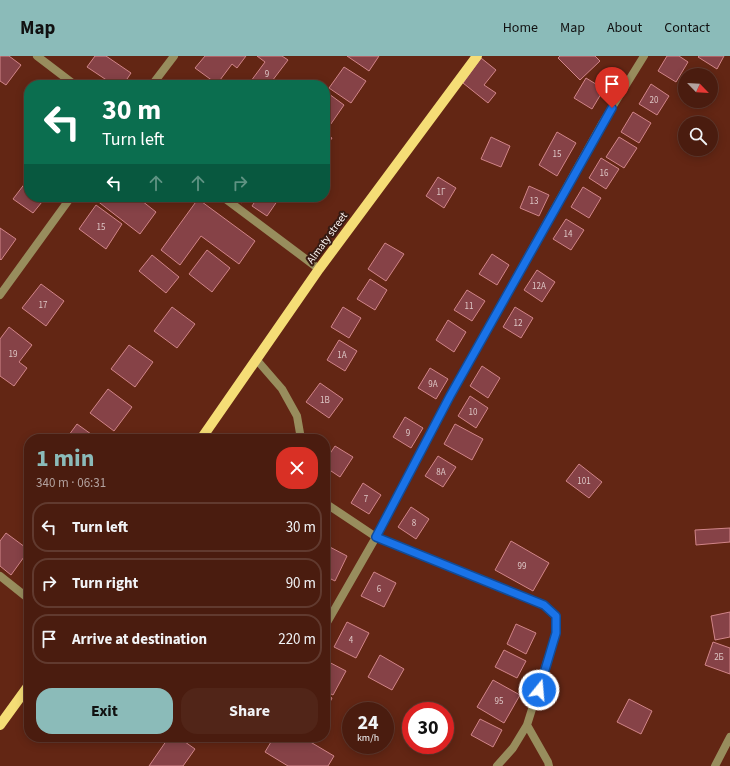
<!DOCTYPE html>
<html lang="en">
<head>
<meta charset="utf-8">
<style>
	:root { --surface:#4a1c0f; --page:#512518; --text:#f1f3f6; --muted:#b2a19e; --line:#613a2f; --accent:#8bbbb9 }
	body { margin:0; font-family:"Source Sans 3",sans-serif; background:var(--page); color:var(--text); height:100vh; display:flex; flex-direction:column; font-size:15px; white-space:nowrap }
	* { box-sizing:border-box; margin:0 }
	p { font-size:13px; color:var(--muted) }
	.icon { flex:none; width:22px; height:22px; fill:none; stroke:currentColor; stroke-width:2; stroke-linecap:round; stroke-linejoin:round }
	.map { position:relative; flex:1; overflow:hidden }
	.details { position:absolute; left:24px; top:378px; width:306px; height:308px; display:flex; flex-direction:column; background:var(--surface); border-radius:16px; box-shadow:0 2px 10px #0003,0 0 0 1px var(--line) }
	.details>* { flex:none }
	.hud { position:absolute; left:24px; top:24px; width:306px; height:122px; border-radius:16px; box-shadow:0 2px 10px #0003,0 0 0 1px var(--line); background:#0b6e4f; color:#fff; overflow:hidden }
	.needle { width:26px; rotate:115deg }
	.fabs { position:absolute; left:678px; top:12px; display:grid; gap:8px }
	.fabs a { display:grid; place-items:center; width:40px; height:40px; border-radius:50%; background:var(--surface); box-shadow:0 2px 10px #0003,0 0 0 1px var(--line); font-size:20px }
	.speed { position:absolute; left:342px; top:646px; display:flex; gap:8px; font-size:20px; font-weight:700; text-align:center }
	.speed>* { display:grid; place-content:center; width:52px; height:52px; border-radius:50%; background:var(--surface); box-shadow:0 2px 10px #0003,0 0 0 1px var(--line); line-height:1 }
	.speed small { font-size:10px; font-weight:400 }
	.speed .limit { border:6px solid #d22; background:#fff; color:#111 }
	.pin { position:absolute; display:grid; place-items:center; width:34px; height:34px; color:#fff; margin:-41px -17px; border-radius:50% 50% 50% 0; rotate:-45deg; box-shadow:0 0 4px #0007 }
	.pin .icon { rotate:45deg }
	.me { position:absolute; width:44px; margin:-22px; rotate:17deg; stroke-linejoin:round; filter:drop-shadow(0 0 3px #0008) }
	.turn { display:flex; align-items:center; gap:14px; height:84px; padding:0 12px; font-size:18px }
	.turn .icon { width:52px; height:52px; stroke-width:2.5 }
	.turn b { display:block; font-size:28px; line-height:34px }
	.lanes { display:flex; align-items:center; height:38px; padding:0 12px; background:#0003; justify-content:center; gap:20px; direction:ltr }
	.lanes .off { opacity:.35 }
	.round { display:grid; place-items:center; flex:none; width:42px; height:42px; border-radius:16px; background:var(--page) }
	.headline { display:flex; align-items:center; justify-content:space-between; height:68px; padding:0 12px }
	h1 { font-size:24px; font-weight:700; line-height:30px; color:var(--accent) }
	.button { display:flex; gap:8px; margin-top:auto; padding:8px 12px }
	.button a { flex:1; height:46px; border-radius:16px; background:var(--accent); color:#111; font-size:16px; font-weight:700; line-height:46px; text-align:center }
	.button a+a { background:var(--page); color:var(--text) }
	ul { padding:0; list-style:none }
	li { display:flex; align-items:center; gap:12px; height:50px; margin:0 8px 6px; padding:0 4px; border:2px solid var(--line); border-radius:16px }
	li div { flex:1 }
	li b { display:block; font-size:15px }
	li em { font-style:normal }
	header { display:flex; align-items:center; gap:24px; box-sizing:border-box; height:56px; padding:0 20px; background:var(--accent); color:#111 }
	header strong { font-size:19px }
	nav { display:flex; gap:22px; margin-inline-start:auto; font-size:14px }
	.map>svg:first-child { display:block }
</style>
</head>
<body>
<header>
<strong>Map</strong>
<nav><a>Home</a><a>Map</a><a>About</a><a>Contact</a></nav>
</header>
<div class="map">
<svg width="730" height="710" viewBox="0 0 730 710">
	<rect width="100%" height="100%" fill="#632614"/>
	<!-- building -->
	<path fill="#864247" stroke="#d18589" d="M 0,0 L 9,0 L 21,9 L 6,29 L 0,25 Z
		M 95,0 L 106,0 L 131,17 L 123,29 L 114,29 L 87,11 Z
		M 205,0 L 246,0 L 237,12 L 232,8 L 217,28 L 195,12 Z
		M 257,0 L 282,0 L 288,4 L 269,29 L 248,29 L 265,6 Z
		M 347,0 L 379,0 L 369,15 Z
		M 560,0 L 595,0 L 600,5 L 580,24 L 558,2 Z
		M 667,0 L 679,0 L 688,6 L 676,26 L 658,15 Z
		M 699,0 L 724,0 L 717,13 L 698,1 Z
		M 481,2 L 496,14 L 484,29 L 496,37 L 488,47 L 463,27 Z
		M 344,11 L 366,25 L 351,47 L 329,32 Z
		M 586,22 L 604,33 L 592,53 L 574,42 Z
		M 651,28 L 669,40 L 657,59 L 639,48 Z
		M 325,35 L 344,49 L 326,75 L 325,74 Z
		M 633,56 L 651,67 L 639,87 L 621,76 Z
		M 557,76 L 576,87 L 557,120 L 539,109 Z
		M 325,78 L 332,82 L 325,92 Z
		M 491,81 L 510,90 L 501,111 L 481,103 Z
		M 619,81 L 637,92 L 624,112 L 606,101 Z
		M 601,102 L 619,113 L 606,133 L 589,122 Z
		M 438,121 L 456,132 L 444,152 L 426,140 Z
		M 29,122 L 29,141 L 46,141 L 33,157 L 13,143 Z
		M 529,130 L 549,139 L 539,160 L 520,152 Z
		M 583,131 L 601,142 L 589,162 L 571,151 Z
		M 99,141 L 137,141 L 156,156 L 140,178 L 96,144 Z
		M 234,141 L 247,141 L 242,147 Z
		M 258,141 L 280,141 L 267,160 L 252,150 Z
		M 198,143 L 255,185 L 239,208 L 201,180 L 180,209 L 161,194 Z
		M 96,149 L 122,168 L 106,193 L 79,173 Z
		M 566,163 L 584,174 L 571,194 L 553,183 Z
		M 0,172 L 16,183 L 1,204 L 0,203 Z
		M 385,187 L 404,198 L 386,225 L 368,213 Z
		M 207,194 L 230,212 L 212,236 L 189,218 Z
		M 492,198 L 509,209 L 497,229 L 479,218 Z
		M 152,199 L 179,221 L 166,237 L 139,215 Z
		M 537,214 L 555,226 L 542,246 L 524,234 Z
		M 370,223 L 387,234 L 375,254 L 357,243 Z
		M 41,228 L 64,245 L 46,270 L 22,252 Z
		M 467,234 L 485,245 L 472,265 L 454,254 Z
		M 172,251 L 195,268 L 177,292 L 154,275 Z
		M 343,251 L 361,262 L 349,282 L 331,271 Z
		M 515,251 L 533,262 L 521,282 L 503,271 Z
		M 448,264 L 466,276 L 454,296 L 436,284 Z
		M 9,271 L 32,289 L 19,306 L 27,312 L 14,330 L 0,320 L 0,283 Z
		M 339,284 L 357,295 L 345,315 L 327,304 Z
		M 129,289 L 153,306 L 135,331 L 111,313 Z
		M 482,310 L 500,322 L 488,342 L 470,330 Z
		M 430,312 L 448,323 L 436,343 L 418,332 Z
		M 320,327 L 343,343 L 329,362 L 306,346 Z
		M 108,333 L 132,351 L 114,375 L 90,357 Z
		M 470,340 L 488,352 L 476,372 L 458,360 Z
		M 405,361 L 423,372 L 411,392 L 393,381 Z
		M 77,368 L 98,383 L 66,383 Z
		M 455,368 L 483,383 L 472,404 L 444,388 Z
		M 335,390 L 353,401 L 340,421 L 325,411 L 325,405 Z
		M 438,400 L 456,411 L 443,431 L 425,420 Z
		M 579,408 L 602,426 L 589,442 L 566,425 Z
		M 363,427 L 381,439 L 369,458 L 351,447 Z
		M 411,451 L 429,463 L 416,483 L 398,471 Z
		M 730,472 L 730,486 L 696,489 L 695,474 Z
		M 6,477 L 29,494 L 11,519 L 0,510 L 0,485 Z
		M 511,485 L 549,507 L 533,535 L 495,514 Z
		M 326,489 L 347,500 L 335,525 L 325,520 Z
		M 374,516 L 396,527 L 384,551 L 361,540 Z
		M 730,556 L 730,581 L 715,584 L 711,560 Z
		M 347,566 L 369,577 L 356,602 L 334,591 Z
		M 516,568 L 536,577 L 526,598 L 507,588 Z
		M 713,586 L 730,592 L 730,618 L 705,609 Z
		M 504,594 L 526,605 L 517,622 L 495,611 Z
		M 380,599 L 404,613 L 392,634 L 368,621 Z
		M 325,604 L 346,615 L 333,639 L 325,635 Z
		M 493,624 L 520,639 L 504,667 L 477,651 Z
		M 325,638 L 332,642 L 325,656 Z
		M 629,643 L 652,655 L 641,678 L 617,666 Z
		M 480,663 L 502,674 L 493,691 L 471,679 Z
		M 169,681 L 178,681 L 195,693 L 183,710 L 149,710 Z
		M 274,681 L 302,681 L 334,700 L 328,710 L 288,710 L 265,696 Z"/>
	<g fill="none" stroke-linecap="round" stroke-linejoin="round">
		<!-- minor -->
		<path stroke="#988d5d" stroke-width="8" d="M 37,0 L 75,29
			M 152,29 L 174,0
			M 223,141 L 319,213
			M 0,239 L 71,141
			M 256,303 L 282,333 L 297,360 L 301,383
			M 325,447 L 376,481 L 544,549 L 556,560 L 556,577 L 527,669 L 513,692 L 497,710
			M 0,520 L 29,543
			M 325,570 L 376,481 L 450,340 L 603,66 L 644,0
			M 527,669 L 548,706 L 549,710
			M 715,710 L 730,681"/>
		<!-- primary -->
		<path stroke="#f5dd76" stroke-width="10" d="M 201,383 L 319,213 L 477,0
			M 0,669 L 29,629"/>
	</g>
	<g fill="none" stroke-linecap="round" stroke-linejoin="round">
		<!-- route casing -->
		<g stroke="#114b97" stroke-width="10">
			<path id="route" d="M 539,634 L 556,577 L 556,560 L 544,549 L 376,481 L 450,340 L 612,52"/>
		</g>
		<!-- route -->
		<use href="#route" stroke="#1a73e8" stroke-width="7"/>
	</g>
	<g text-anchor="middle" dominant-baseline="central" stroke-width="4" stroke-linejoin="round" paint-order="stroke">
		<!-- number labels -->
		<g font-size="9" fill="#dec7c6">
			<text x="267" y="18">9</text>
			<text x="654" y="44">20</text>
			<text x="557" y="98">15</text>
			<text x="604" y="117">16</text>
			<text x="441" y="136">1Г</text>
			<text x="534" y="145">13</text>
			<text x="101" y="171">15</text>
			<text x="568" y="178">14</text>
			<text x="539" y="230">12А</text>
			<text x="43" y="249">17</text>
			<text x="469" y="250">11</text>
			<text x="518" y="267">12</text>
			<text x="13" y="298">19</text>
			<text x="342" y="299">1А</text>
			<text x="433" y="328">9А</text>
			<text x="325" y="344">1В</text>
			<text x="473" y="356">10</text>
			<text x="408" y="377">9</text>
			<text x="441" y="416">8А</text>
			<text x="584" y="425">101</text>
			<text x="366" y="443">7</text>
			<text x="414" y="467">8</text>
			<text x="522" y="510">99</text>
			<text x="379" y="533">6</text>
			<text x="351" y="584">4</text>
			<text x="719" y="601">2Б</text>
			<text x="499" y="645">95</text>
		</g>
		<!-- street labels -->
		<g font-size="11" fill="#fbf3f1" stroke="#361a12">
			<text transform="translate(327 182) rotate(-54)">Almaty street</text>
		</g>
	</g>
</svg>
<div class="fabs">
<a><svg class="needle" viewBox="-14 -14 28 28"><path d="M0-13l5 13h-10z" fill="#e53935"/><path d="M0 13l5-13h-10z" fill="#b2a19e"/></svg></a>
<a><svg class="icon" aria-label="search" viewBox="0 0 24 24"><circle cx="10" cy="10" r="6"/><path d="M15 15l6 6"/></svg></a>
</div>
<div class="speed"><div>24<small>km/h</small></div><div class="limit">30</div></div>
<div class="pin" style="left:612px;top:52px;background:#d93025"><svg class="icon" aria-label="arrive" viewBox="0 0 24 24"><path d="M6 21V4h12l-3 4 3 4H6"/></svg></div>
<svg class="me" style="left:539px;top:634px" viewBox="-20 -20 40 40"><circle r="17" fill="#1a73e8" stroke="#fff" stroke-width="3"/><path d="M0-11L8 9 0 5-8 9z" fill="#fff"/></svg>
<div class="hud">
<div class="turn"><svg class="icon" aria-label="left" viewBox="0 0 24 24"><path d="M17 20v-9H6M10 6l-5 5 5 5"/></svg><div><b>30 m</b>Turn left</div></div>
<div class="lanes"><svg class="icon" aria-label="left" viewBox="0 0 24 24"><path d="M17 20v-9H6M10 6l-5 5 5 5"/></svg><svg class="icon off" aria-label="ahead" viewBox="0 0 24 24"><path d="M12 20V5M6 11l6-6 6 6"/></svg><svg class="icon off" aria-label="ahead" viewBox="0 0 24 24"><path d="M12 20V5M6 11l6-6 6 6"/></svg><svg class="icon off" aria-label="right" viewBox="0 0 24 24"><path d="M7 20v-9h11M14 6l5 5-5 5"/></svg></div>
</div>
<section class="details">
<div class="headline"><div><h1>1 min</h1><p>340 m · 06:31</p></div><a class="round" style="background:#d93025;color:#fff"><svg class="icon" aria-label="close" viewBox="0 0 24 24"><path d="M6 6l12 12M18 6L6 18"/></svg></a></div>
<ul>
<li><svg class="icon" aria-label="left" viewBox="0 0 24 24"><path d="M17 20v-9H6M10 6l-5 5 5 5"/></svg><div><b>Turn left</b></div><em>30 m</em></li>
<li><svg class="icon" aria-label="right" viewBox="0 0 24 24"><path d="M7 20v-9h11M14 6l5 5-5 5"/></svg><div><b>Turn right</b></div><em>90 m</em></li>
<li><svg class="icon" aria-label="arrive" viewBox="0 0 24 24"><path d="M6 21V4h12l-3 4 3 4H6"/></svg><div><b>Arrive at destination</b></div><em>220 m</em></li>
</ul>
<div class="button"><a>Exit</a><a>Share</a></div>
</section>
</div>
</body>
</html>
